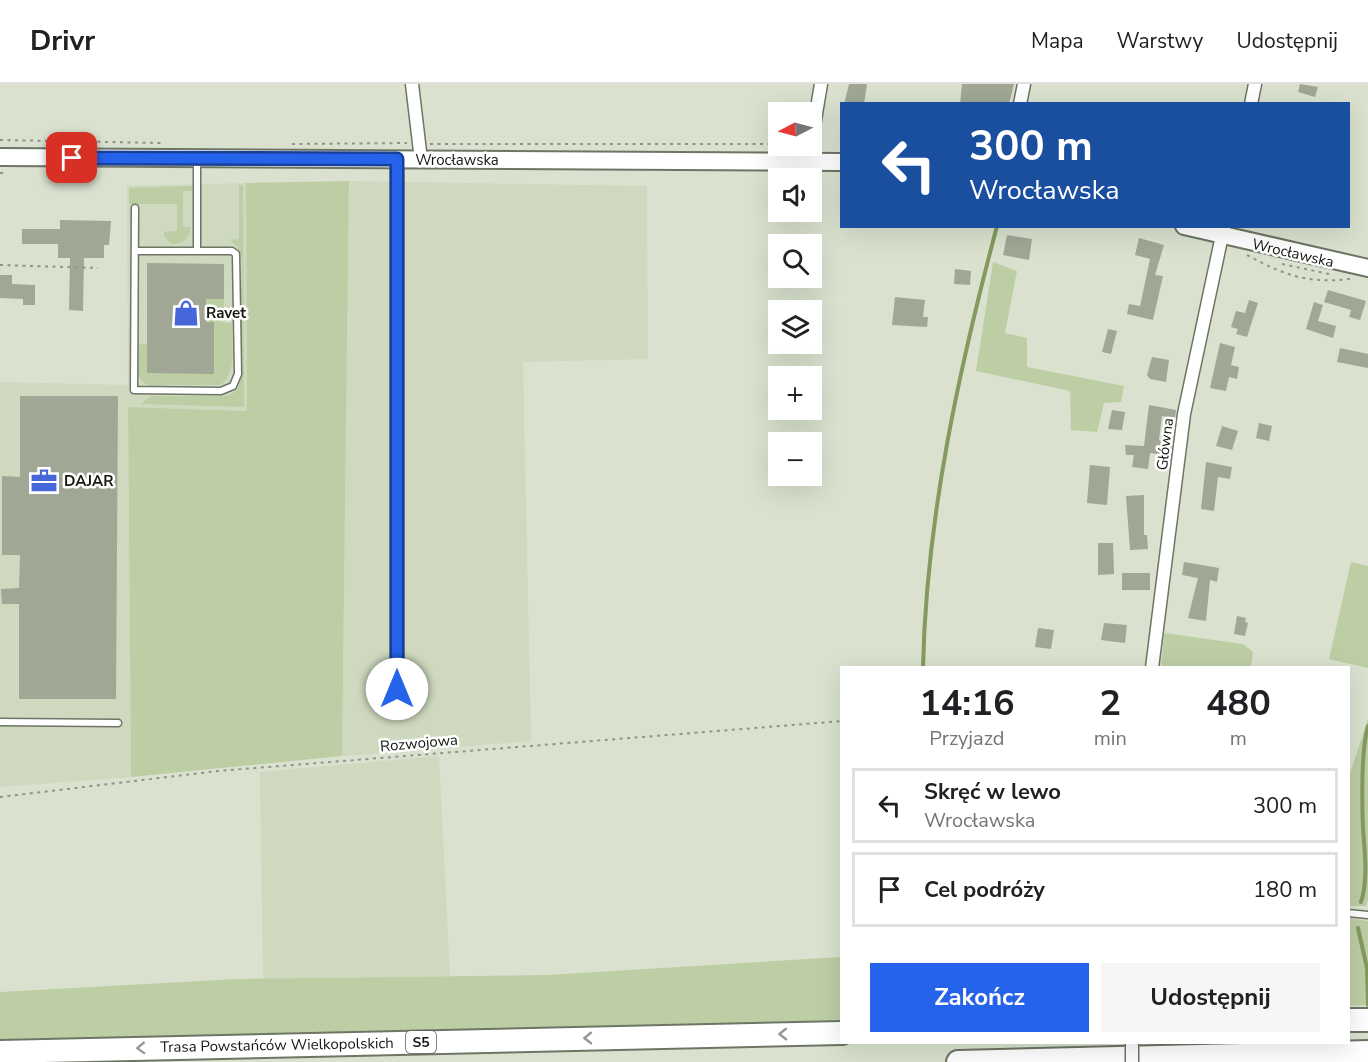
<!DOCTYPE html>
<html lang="pl">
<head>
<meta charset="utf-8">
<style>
	:root { --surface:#fff; --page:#f6f6f6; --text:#202124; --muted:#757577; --line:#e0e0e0; --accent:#2563eb }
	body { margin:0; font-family:"Nunito Sans",sans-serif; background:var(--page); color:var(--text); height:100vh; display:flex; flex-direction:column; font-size:22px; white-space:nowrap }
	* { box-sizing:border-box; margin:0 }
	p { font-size:20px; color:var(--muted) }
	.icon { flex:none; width:33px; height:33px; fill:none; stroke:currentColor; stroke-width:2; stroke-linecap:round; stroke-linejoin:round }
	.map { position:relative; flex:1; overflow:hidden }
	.drawer { position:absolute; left:840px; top:582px; width:510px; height:378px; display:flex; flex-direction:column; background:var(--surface); border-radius:0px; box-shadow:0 6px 24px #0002 }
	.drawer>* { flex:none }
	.guide { position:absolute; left:840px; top:18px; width:510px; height:126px; border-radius:0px; box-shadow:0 6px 24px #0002; background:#1a4fa0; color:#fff; overflow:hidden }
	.needle { width:39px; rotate:264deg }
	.tools { position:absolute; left:768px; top:18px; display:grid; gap:12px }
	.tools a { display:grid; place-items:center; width:54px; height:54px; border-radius:0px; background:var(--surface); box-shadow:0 6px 24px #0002; font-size:30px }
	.pin { position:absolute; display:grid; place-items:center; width:51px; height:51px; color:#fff; margin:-26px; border-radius:12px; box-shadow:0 3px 9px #0006 }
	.me { position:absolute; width:66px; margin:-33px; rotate:0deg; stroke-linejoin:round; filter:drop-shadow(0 0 4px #0008) }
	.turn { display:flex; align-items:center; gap:21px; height:126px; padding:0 30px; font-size:27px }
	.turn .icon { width:78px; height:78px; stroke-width:2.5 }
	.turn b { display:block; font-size:42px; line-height:51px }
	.eta { display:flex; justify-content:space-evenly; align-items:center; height:102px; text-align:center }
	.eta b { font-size:36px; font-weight:700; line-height:42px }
	.cta { display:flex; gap:12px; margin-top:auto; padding:12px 30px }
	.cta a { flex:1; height:69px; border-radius:0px; background:var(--accent); color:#fff; font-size:24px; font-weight:700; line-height:69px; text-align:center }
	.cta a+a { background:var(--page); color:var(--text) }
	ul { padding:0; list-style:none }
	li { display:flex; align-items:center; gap:18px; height:75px; margin:0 12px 9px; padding:0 18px; border:3px solid var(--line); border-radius:0px }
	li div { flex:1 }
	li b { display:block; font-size:22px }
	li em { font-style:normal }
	header { display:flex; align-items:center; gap:36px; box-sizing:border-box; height:84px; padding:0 30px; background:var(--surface); border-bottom:2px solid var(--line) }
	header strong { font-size:28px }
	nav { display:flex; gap:33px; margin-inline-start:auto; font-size:21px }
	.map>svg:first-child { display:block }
</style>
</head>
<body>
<header>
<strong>Drivr</strong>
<nav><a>Mapa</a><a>Warstwy</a><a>Udostępnij</a></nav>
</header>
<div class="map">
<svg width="1368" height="978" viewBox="0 0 1368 978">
	<rect width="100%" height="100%" fill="#dae2cf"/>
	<!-- built -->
	<path fill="#ced9bf" d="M 349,97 L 647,102 L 648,275 L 523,278 L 531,657 L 342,672 Z
		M 246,99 L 247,327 L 128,323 L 131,693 L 0,703 L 0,298 L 128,301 L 127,102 Z
		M 439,672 L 450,892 L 263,895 L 260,688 Z"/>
	<!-- green -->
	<path fill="#bdcea5" d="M 349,97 L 342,672 L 131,693 L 128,323 L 247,327 L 246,99 Z
		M 239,101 L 243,101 L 244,323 L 141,320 L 151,312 L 225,312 L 232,310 L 239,303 L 242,173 L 237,163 L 230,156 L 239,155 Z
		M 192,102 L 192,107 L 183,107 L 183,143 L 191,143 C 188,156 184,160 171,160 L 164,152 L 164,148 L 177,147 L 177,120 L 129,120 L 129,104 Z
		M 993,178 L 1017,187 L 1005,249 L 1027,254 L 1027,283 L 1124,302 L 1121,318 L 1104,319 L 1097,348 L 1071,346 L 1070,307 L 976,287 Z
		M 206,215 L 224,215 L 223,239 L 232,239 C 231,257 238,291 220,301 L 148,301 C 133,295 138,274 138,260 L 147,260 L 147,289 L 214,289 L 214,238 L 206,238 Z
		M 1351,478 L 1368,482 L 1368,584 L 1329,575 Z
		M 1164,549 L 1243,560 L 1253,568 L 1251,583 L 1161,583 Z
		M 1368,635 L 1368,816 L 1366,822 L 1348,822 L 1349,692 Z
		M 1349,834 L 1368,837 L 1368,921 L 1349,922 Z
		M 841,873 L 841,936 L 0,958 L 0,908 L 236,895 L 548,891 Z"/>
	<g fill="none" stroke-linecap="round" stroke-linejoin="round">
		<!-- stream -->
		<path stroke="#849a5f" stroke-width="4" d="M 923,584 C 926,435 959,285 997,142
			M 1361,818 C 1368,798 1365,768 1363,745 C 1362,718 1361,667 1368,642
			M 1358,844 L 1367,884 L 1368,921"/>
	</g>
	<!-- building -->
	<path fill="#a0a795" d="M 849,0 L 867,0 L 864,20 L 844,20 Z
		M 962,0 L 1014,0 L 1009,20 L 960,20 Z
		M 1300,0 L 1318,3 L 1315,13 L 1298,8 Z
		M 60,136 L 111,137 L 109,161 L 104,161 L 104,174 L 84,174 L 83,227 L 69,226 L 70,174 L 58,174 L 58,160 L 22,160 L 22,145 L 60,145 Z
		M 1007,151 L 1032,155 L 1029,176 L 1003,171 Z
		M 1139,154 L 1164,161 L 1155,191 L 1163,192 L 1153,236 L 1127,230 L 1129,220 L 1140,222 L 1150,175 L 1135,171 Z
		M 147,179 L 224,180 L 224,215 L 206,215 L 206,238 L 214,238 L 214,290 L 147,289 Z
		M 955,185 L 971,187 L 970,201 L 954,200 Z
		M 0,191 L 12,191 L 12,200 L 35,201 L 35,221 L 23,221 L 23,215 L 0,214 Z
		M 1328,206 L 1366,217 L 1360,236 L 1349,233 L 1351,226 L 1324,218 Z
		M 895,213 L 925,216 L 923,233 L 928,233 L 927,243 L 892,241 Z
		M 1249,216 L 1258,219 L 1247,253 L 1236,250 L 1238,245 L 1231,243 L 1236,227 L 1245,229 Z
		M 1314,218 L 1323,221 L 1318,237 L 1336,242 L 1333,254 L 1306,245 Z
		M 1108,245 L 1117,247 L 1111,270 L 1102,268 Z
		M 1220,259 L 1235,263 L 1231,281 L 1239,283 L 1237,295 L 1229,293 L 1226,307 L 1210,304 Z
		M 1340,264 L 1368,270 L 1368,284 L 1337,278 Z
		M 1152,273 L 1169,276 L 1166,298 L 1150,295 L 1147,291 Z
		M 20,312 L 118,312 L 116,615 L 19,615 L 19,520 L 2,520 L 1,505 L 19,504 L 20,471 L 2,471 L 2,392 L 20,393 Z
		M 1149,321 L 1176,326 L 1175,334 L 1162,332 L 1159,356 L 1172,358 L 1170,372 L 1150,369 L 1148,385 L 1132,383 L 1134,371 L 1126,371 L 1125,361 L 1144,362 Z
		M 1112,326 L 1125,328 L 1122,346 L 1108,345 Z
		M 1259,339 L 1272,342 L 1269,357 L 1256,354 Z
		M 1222,342 L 1238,347 L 1232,366 L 1216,362 Z
		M 1206,378 L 1232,383 L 1230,395 L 1218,393 L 1214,427 L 1201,425 Z
		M 1090,381 L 1110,383 L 1107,421 L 1087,419 Z
		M 1144,411 L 1144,451 L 1147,451 L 1148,465 L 1130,466 L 1126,412 Z
		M 1098,459 L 1113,459 L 1114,490 L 1098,491 Z
		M 1184,478 L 1219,484 L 1217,498 L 1210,496 L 1206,537 L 1188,534 L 1198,494 L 1182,491 Z
		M 1122,489 L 1150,489 L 1150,506 L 1122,506 Z
		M 1237,532 L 1246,534 L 1245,538 L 1248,539 L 1245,552 L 1234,550 Z
		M 1104,539 L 1127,541 L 1125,559 L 1101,556 Z
		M 1038,544 L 1054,546 L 1051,565 L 1035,563 Z"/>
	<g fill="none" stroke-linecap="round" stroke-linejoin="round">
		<!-- lane casing -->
		<g stroke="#6d7564" stroke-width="9">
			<path id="lane" d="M 135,167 L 232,167 L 236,170 L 238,290 L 233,302 L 221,307 L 134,306 L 135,124
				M 197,167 L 197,75
				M 0,638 L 118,639
				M 1348,829 L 1368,831"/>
		</g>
		<!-- street casing -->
		<g stroke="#6d7564" stroke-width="15">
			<path id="street" d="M 412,0 L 421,76
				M 1020,20 L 1024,0
				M 1251,20 L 1255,0
				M 812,54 L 821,0
				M 811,62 L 812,78
				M 1152,584 L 1184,330 L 1224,142
				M 397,605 L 397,75"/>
		</g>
		<!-- secondary casing -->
		<g stroke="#6d7564" stroke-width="20">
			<path id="secondary" d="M 0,73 L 842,78
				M 1184,142 L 1368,184"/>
		</g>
		<!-- highway casing -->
		<g stroke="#6d7564" stroke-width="26">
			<path id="highway" d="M 1348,936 L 1368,936
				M 0,968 L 842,949
				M 958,978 L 1368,968"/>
		</g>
		<!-- path -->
		<path stroke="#8e9486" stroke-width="2" stroke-dasharray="3 4.5" stroke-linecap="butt" d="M 0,56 L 161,59
			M 292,60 L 407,59
			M 430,60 L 778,60
			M 0,89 L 6,89
			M 1247,171 C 1284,191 1308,200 1350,195
			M 1282,180 L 1329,190
			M 0,181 L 98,184
			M 0,713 L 218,687 L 842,637"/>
		<!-- lane -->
		<use href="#lane" stroke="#fff" stroke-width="6"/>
		<!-- street -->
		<use href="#street" stroke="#fff" stroke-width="12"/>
		<!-- secondary -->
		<use href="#secondary" stroke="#fff" stroke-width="16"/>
		<!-- highway -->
		<use href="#highway" stroke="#fff" stroke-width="22"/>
		<!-- street-bridge casing -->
		<g stroke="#6d7564" stroke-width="15" stroke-linecap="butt">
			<path id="street-bridge" d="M 1132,978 L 1132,958"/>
		</g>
		<!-- street-bridge -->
		<use href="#street-bridge" stroke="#fff" stroke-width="12"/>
	</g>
	<!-- one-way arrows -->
	<defs><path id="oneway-chevron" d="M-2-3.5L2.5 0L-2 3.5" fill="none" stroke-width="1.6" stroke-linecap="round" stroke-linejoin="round" transform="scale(1.5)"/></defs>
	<g stroke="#969794">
		<use href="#oneway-chevron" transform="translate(783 950) rotate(179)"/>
		<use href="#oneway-chevron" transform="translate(588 954) rotate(179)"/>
		<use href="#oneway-chevron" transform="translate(141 964) rotate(178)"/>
	</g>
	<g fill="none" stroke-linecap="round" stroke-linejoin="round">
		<!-- route casing -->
		<g stroke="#184099" stroke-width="15">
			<path id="route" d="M 72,74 L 397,75 L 397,605"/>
		</g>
		<!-- route -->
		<use href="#route" stroke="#2563eb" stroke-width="10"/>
	</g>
	<!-- icons -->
	<defs>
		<g id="shop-bare" transform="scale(2.07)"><path d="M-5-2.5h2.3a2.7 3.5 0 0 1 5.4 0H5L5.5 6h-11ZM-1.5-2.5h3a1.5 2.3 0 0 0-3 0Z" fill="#4667da" stroke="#fff" stroke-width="2.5" paint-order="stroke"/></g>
		<g id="office-bare" transform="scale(2.07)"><path d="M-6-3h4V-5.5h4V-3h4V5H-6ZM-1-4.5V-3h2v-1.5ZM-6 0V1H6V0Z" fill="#4667da" stroke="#fff" stroke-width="2.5" paint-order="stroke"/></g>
	</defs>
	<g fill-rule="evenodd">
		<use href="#shop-bare" x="186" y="229"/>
		<use href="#office-bare" x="44" y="397"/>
	</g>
	<g text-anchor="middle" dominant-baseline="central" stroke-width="5" stroke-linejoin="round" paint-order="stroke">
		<!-- shield labels -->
		<rect fill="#fff" stroke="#5b5d58" stroke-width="1.5" x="406" y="947" width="30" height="22" rx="4.5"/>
		<g font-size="14" font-weight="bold" fill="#151811">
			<text x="421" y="958">S5</text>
		</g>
		<!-- street labels -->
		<g font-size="15" fill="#151811" stroke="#fff">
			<text x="457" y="76">Wrocławska</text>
			<text transform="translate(1293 169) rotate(13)">Wrocławska</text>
			<text transform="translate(1165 360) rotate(-83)">Główna</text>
			<text transform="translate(419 659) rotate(-5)">Rozwojowa</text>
			<text transform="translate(277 961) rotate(-1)">Trasa Powstańców Wielkopolskich</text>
		</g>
		<!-- poi labels -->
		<g font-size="15" font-weight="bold" fill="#151811" stroke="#fff" text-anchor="start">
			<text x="206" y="229">Ravet</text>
			<text x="64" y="397">DAJAR</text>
		</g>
	</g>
</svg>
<div class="tools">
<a><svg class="needle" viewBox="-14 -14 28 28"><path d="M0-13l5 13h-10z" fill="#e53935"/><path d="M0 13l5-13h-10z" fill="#757577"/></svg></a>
<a><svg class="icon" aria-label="sound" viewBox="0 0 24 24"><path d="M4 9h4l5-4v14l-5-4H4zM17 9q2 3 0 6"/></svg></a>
<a><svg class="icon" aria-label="search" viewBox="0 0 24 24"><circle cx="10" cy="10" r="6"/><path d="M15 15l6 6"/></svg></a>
<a><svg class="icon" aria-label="layers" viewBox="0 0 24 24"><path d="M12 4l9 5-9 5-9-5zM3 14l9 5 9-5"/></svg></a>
<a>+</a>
<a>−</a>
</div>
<div class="pin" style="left:72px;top:74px;background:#d93025"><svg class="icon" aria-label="arrive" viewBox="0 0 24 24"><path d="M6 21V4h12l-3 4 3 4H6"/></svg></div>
<svg class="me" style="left:397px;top:605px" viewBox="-20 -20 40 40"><circle r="19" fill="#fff"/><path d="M0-13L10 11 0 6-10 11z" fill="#2563eb"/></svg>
<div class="guide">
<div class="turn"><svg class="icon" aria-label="left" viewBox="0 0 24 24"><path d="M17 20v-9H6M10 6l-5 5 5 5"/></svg><div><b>300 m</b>Wrocławska</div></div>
</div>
<section class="drawer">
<div class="eta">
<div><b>14:16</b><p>Przyjazd</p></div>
<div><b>2</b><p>min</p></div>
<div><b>480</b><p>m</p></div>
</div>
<ul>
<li><svg class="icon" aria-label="left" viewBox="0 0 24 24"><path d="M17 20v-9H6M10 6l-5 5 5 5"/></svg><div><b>Skręć w lewo</b><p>Wrocławska</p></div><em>300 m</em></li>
<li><svg class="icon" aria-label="arrive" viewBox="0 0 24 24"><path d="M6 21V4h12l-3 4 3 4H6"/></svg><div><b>Cel podróży</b></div><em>180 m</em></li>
</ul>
<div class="cta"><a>Zakończ</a><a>Udostępnij</a></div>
</section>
</div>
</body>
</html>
